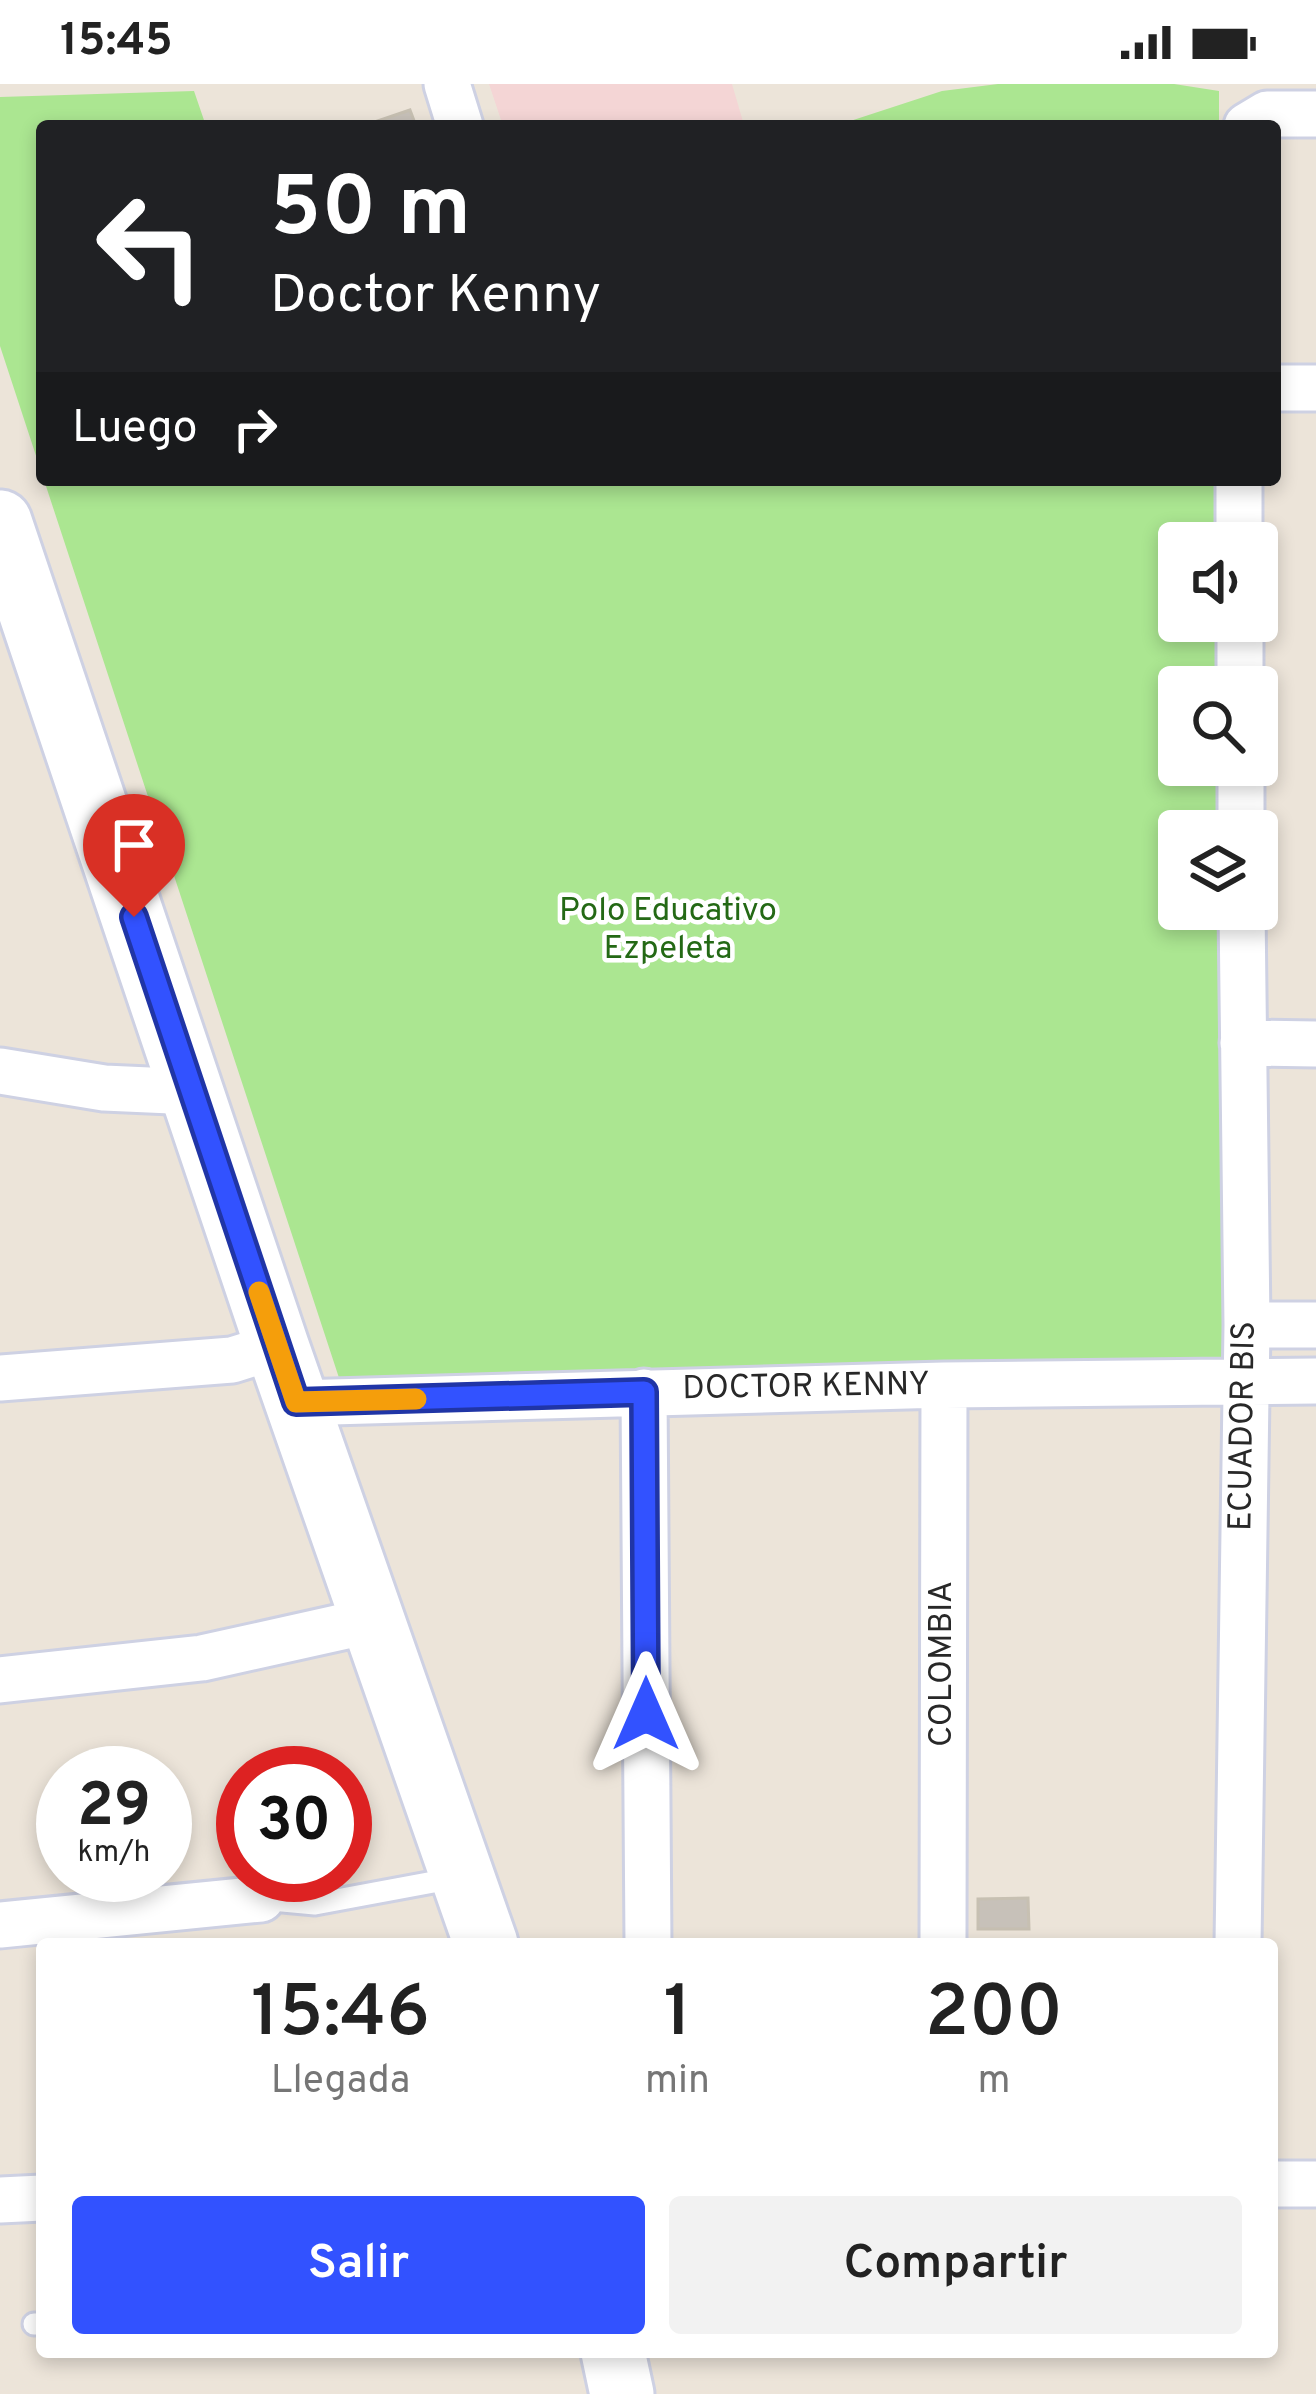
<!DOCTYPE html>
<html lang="es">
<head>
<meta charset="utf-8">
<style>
	:root { --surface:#fff; --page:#f2f2f2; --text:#222; --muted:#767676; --accent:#3252ff }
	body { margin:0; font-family:Overpass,sans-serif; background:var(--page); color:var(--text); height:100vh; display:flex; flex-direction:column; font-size:45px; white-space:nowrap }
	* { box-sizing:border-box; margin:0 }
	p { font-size:39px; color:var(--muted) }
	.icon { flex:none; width:66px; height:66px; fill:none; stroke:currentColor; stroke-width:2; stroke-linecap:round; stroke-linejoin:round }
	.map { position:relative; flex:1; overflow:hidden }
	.panel { position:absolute; left:36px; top:1854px; width:1242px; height:420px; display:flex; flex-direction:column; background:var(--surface); border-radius:12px; box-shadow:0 6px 18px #0003 }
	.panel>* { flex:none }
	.guide { position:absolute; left:36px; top:36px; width:1245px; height:366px; border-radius:12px; box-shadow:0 6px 18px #0003; background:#202124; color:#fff; overflow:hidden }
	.fabs { position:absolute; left:1158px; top:438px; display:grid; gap:24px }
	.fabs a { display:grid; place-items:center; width:120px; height:120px; border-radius:12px; background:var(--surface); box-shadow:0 6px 18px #0003; font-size:60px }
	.speed { position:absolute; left:36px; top:1662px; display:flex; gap:24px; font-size:60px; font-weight:700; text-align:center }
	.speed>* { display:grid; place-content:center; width:156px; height:156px; border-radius:50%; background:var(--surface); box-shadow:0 6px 18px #0003; line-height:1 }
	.speed small { font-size:30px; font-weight:400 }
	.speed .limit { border:18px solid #d22; background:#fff; color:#111 }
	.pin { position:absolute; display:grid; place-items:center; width:102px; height:102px; color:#fff; margin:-123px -51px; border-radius:50% 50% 50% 0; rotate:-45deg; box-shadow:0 0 12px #0007 }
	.pin .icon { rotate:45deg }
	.me { position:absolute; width:132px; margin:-66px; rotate:0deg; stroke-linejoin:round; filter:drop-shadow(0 0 9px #0008) }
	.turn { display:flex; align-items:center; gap:42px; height:252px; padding:0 36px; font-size:54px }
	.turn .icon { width:156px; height:156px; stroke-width:2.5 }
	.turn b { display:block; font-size:84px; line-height:102px }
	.then { display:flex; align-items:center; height:114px; padding:0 36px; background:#0003; gap:24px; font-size:45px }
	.eta { display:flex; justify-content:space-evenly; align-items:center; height:204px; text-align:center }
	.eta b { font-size:72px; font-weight:600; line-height:84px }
	.primary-button { display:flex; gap:24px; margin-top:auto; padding:24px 36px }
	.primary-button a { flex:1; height:138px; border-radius:12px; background:var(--accent); color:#fff; font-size:48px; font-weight:600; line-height:138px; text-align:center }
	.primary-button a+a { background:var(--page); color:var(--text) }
	.status { display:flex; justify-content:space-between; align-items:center; height:84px; padding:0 60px; background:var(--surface); direction:ltr }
	.status svg { height:33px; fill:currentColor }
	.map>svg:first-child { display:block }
</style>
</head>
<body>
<div class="status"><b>15:45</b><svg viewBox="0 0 49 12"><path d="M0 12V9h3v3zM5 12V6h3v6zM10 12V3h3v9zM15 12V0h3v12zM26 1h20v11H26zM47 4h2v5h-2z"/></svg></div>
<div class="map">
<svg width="1316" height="2310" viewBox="0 0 1316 2310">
	<rect width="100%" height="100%" fill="#ece4d9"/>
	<!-- medical -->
	<path fill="#f4d5d5" d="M 489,0 L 732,0 L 744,41 L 503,42 Z"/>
	<!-- green -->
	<path fill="#abe691" d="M 998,0 L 1174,0 L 1219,7 L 1219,42 L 835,42 L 942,7 Z
		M 194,7 L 206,42 L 42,42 L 42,390 L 0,262 L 0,13 Z
		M 44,396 L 1221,396 L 1222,459 L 1179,459 L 1179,537 L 1222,537 L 1222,603 L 1179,603 L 1179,681 L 1223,681 L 1223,747 L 1179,747 L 1179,825 L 1224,825 L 1227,1284 L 343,1306 Z"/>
	<!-- building -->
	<path fill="#c7c1b9" stroke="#c7c0b2" stroke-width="3" d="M 410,26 L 416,42 L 363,42 Z
		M 1028,1814 L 1029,1845 L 978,1845 L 978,1815 Z"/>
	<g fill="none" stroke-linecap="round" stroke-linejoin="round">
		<!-- lane casing -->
		<g stroke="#ced1e3" stroke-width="27">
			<path id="lane" d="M 261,1815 L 315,1820 L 455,1794
				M 34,2240 L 42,2240"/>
		</g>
		<!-- street casing -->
		<g stroke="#ced1e3" stroke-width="51">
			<path id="street" d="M 447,0 L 460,42
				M 1247,42 L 1267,30 L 1316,30
				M 1275,304 L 1316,304
				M 1239,396 L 1239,459
				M 1240,537 L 1240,603
				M 1241,681 L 1241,747
				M 1243,959 L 1316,960
				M 0,987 L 104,1004 L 194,1008
				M 1247,1241 L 1316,1241
				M 0,1294 L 232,1276 L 277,1262
				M 644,1308 L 648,1860
				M 296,1319 L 944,1301 L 1316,1297
				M 0,1596 L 202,1574 L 373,1536
				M 0,1841 L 261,1815
				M 943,1860 L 944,1301
				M 1238,1860 L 1247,1241 L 1242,825
				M 1272,2100 L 1316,2100
				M 0,2116 L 42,2114"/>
		</g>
		<!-- secondary casing -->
		<g stroke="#ced1e3" stroke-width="69">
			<path id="secondary" d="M 0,438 L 277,1262 L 486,1860
				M 613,2268 L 622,2310"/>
		</g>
		<!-- lane -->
		<use href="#lane" stroke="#fff" stroke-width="21"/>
		<!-- street -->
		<use href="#street" stroke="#fff" stroke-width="45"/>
		<!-- secondary -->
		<use href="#secondary" stroke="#fff" stroke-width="63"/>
	</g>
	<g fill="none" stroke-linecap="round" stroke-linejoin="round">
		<!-- route casing -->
		<g stroke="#2035a6" stroke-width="30">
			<path id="route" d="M 134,833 L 296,1318 L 644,1308 L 646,1630"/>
		</g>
		<!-- route -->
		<use href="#route" stroke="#3252ff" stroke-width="21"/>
		<!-- slow -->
		<path stroke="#f59e0b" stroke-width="21" d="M 259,1208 L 296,1318 L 416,1315"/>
	</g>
	<g text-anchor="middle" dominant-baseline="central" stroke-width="9" stroke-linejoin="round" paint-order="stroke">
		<!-- park labels -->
		<g font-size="33" fill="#246915" stroke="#fff">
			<text x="668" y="828">Polo Educativo<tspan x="668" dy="38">Ezpeleta</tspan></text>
		</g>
		<!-- street labels -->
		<g font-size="33" fill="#282828" stroke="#fff">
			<text transform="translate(806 1304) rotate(-1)">DOCTOR KENNY</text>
			<text transform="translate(1244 1342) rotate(-89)">ECUADOR BIS</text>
			<text transform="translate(943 1580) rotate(-90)">COLOMBIA</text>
		</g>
	</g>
</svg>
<div class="fabs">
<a><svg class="icon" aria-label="sound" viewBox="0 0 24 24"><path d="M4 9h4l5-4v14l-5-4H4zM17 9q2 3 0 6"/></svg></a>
<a><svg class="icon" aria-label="search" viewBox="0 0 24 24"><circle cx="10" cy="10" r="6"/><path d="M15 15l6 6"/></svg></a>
<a><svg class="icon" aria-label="layers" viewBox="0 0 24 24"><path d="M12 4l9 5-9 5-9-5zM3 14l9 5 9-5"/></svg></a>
</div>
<div class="speed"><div>29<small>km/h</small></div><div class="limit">30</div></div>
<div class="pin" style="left:134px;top:833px;background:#d93025"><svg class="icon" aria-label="arrive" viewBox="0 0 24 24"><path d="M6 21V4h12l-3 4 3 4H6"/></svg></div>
<svg class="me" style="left:646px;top:1630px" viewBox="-20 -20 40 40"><path d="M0-17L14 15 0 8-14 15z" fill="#3252ff" stroke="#fff" stroke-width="4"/></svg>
<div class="guide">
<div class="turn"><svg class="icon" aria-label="left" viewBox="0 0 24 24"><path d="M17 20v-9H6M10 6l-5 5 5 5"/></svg><div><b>50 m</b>Doctor Kenny</div></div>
<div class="then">Luego<svg class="icon" aria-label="right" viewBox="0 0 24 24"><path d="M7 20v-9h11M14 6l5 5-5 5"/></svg></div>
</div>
<section class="panel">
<div class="eta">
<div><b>15:46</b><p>Llegada</p></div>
<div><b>1</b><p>min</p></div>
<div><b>200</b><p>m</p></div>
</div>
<div class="primary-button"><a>Salir</a><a>Compartir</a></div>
</section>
</div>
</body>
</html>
